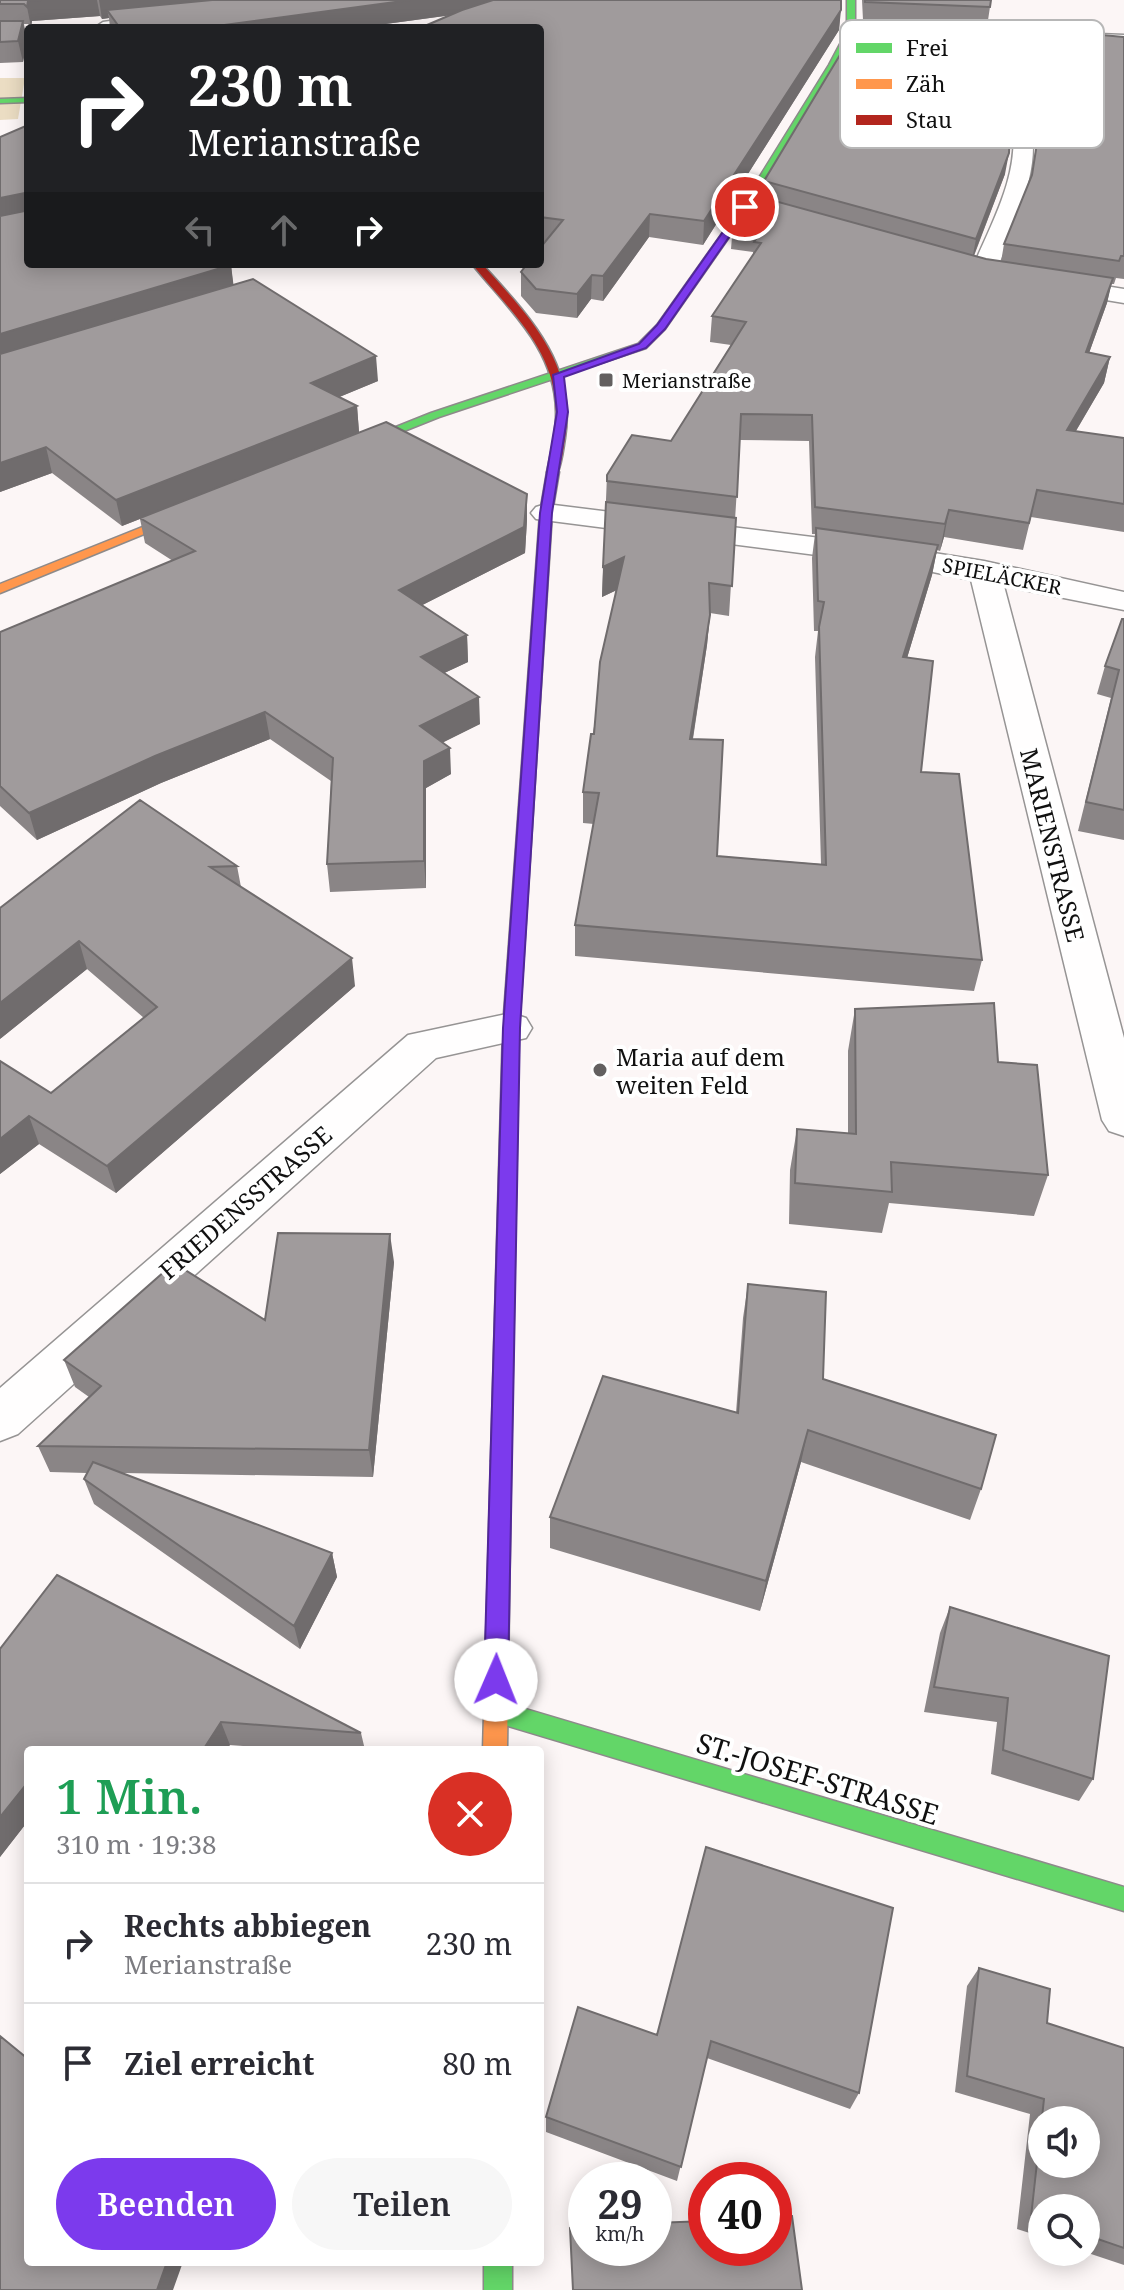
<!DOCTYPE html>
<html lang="de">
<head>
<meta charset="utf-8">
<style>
	:root { --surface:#fff; --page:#f7f7f7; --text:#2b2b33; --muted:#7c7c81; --line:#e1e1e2; --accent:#7c3aed }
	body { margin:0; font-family:"Noto Serif",serif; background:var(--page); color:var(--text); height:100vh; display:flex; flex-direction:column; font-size:30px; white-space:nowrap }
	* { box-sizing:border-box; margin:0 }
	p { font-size:26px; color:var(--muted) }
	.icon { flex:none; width:44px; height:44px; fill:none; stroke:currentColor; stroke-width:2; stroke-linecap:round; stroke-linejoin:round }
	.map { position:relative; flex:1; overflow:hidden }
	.side { position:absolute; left:24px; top:1746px; width:520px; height:520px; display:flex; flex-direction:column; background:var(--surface); border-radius:8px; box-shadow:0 4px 20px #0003 }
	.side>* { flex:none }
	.banner { position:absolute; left:24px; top:24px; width:520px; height:244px; border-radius:8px; box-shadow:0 4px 20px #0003; background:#202124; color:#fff; overflow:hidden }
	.fabs { position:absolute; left:1028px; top:2106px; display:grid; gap:16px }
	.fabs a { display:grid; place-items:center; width:72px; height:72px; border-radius:50%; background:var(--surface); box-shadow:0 4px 20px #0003; font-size:40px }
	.speed { position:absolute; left:568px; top:2162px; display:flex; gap:16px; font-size:40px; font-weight:700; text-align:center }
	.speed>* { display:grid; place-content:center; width:104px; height:104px; border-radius:50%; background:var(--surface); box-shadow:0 4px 20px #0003; line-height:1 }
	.speed small { font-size:20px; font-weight:400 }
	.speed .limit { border:12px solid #d22; background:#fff; color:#111 }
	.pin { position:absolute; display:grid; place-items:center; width:68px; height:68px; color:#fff; margin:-34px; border:4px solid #fff; border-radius:50%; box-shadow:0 2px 8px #0007 }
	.me { position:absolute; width:88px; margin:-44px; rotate:1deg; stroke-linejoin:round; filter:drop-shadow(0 0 6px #0008) }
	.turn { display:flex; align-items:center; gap:28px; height:168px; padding:0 32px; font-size:36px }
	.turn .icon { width:104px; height:104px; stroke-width:2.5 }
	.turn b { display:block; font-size:56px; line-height:68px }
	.lanes { display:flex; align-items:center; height:76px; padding:0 32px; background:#0003; justify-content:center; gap:40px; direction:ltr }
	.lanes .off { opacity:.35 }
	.round { display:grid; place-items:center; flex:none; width:84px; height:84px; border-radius:42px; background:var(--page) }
	.headline { display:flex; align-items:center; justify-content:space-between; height:136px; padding:0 32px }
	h1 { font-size:48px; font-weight:600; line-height:60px; color:#1e9e55 }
	.primary-button { display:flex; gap:16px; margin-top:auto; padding:16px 32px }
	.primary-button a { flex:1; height:92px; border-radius:48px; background:var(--accent); color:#fff; font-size:32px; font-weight:600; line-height:92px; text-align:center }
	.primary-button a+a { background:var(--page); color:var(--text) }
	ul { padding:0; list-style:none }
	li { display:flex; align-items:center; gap:24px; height:120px; padding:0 32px; border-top:2px solid var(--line) }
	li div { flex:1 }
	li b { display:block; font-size:30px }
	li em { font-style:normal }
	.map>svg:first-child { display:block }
</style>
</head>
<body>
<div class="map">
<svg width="1124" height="2290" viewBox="0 0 1124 2290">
	<rect width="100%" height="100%" fill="#fcf6f6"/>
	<!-- forest -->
	<path fill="#ebddc3" d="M 0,78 L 25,78 L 18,119 L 0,120 Z"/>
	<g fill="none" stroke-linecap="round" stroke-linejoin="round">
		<!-- street casing -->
		<g stroke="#969494" stroke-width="3">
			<path id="street" d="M 253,0 L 290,0 L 281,5 C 218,18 158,28 94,28 L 103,22 Z
				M 919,27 L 1124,35 L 1124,47 L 992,42 C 1036,117 1047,143 1013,228 C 1006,244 1001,264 991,279 L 982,281 L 970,274 C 989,227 1023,172 1011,119 C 1004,91 987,66 973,41 L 912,37 L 912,29 Z
				M 1049,277 L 1124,289 L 1124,303 L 1040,289 L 1037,284 L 1040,279 Z
				M 546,504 L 909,549 L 984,561 L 1124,592 L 1124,610 L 1004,586 L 1124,1038 L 1124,1136 L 1109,1131 L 1102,1120 L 971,580 L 909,567 L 536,519 L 531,513 L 536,507 Z
				M 511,1013 L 526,1018 L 532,1028 L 526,1038 L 436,1058 L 18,1434 L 0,1441 L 0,1388 L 408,1035 Z"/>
		</g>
		<!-- fast casing -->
		<g stroke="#8d8a8a" stroke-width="3">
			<path id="fast" d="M 847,0 L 855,0 L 855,31 L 837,65 L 750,207 L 665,329 L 646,348 L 439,417 L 349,453 L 341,453 L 341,449 L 431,413 L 638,344 L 657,325 L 741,207 L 829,65 L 847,31 Z
				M 28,98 L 28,102 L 0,103 L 0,99 Z
				M 553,468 L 559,472 L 552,513 L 519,1028 L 511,1461 L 508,1467 L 501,1470 L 494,1467 L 491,1461 L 503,1028 L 540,513 L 547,472 Z
				M 495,1700 L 1124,1887 L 1124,1911 L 495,1722 L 487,1719 L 483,1711 L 487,1703 Z
				M 484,2262 L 512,2262 L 512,2290 L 484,2290 Z"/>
		</g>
		<!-- slow casing -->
		<g stroke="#8d8a8a" stroke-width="3">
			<path id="slow" d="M 195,506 L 205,509 L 0,593 L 0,584 Z
				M 501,1452 L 508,1455 L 511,1461 L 507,1750 L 483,1750 L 491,1461 L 494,1455 Z"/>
		</g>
		<!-- jam casing -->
		<g stroke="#8d8a8a" stroke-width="3">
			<path id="jam" d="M 472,264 L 482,264 C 528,315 577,364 565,438 C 563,450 562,463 557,474 L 547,472 C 551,452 557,431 556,411 C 555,348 508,309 472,264 Z"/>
		</g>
		<!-- street -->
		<use href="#street" fill="#fffefe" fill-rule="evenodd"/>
		<!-- fast -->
		<use href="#fast" fill="#63d668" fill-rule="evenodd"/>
		<!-- slow -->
		<use href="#slow" fill="#ff974d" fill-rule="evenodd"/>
		<!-- jam -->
		<use href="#jam" fill="#b3261e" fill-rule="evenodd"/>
	</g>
	<!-- wall -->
	<path fill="#8a8586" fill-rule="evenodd" d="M 0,0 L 841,0 L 839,30 L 703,245 L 649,237 L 603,301 L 591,299 L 577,318 L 536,313 L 521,296 L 521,272 L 546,242 L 540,241 L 540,28 L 452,15 L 356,28 L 110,28 L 109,18 L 102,19 L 100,16 L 32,21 L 31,27 L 28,24 L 24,24 L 27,42 L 23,62 L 0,63 Z
		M 862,0 L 991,0 L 987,27 L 975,27 L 1005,174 L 974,256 L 1001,262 L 1004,244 L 1031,179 L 1037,139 L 1027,98 L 997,45 L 1001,26 L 1124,37 L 1124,279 L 1116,278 L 1114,284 L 1111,284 L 1107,303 L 1089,353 L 1110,357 L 1104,383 L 1076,431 L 1124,438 L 1124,532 L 1031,517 L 1023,550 L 944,537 L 940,551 L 937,550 L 932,575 L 907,658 L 921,772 L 982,960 L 974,991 L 575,956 L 575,925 L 594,824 L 583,823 L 583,792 L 617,590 L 602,597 L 607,475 L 671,441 L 731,345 L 710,342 L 712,316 L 753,256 L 753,252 L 731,249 L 733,225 L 763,198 L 764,181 L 863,20 ZM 740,440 L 809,441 L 812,534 L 815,534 L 812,558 L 814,631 L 818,631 L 815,657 L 821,864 L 717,856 L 693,739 L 707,645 L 710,613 L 729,616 Z
		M 0,137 L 28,264 L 231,265 L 233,285 L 378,381 L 339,397 L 357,406 L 359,432 L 527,520 L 525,553 L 422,605 L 467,635 L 468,662 L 444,673 L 480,724 L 443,742 L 451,774 L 426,788 L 426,888 L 330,892 L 327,864 L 331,781 L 270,739 L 161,783 L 37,840 L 0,806 L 0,632 L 173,561 L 145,543 L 140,519 L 122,526 L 52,473 L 0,492 Z
		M 1124,619 L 1124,840 L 1078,831 L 1111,698 L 1097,694 L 1105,666 Z
		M 140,800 L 237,866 L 241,887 L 355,986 L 116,1193 L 39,1144 L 0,1174 L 0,1061 L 51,1093 L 144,1018 L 87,969 L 0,1039 Z
		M 855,1009 L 998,1062 L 1048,1175 L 1034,1216 L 889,1203 L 882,1233 L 789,1224 L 790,1170 L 797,1129 L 848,1134 L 848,1051 Z
		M 394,1262 L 373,1477 L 122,1473 L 332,1553 L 337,1577 L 300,1649 L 94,1504 L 84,1479 L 87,1473 L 50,1472 L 38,1446 L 89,1397 L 75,1387 L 64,1360 L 265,1320 Z
		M 748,1284 L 823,1379 L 981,1489 L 970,1520 L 801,1462 L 760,1611 L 550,1548 L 550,1517 L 736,1413 L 743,1318 Z
		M 950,1607 L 1093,1779 L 1079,1801 L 991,1774 L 997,1722 L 924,1712 L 940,1633 Z
		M 0,1649 L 361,1733 L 365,1750 L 298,1750 L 230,1745 L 28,1750 L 28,1821 L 0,1857 Z
		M 706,1847 L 859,2093 L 850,2109 L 707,2058 L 677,2181 L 546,2132 L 546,2117 L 657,2035 Z
		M 979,1968 L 1047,2023 L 1124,2048 L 1124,2265 L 1085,2252 L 1086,2252 L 1086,2208 L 1042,2208 L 1042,2237 L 1017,2229 L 1030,2114 L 955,2092 L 967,1986 Z"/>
	<!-- shaded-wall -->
	<path fill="#706c6d" d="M 41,0 L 97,0 L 100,16 L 32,21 L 31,27 L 27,7 L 28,1 Z
		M 99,0 L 232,0 L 107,10 L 109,18 L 102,19 Z
		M 410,0 L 512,0 L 474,12 L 356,28 L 202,28 Z
		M 841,10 L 839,30 L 703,245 L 704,221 Z
		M 23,21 L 27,42 L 23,62 L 18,41 Z
		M 1009,153 L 1005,174 L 972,260 L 976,239 Z
		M 25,193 L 28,217 L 0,223 L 0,198 Z
		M 650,214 L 649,237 L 603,301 L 603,276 Z
		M 231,265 L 234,289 L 0,361 L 0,334 Z
		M 592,275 L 591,299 L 577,318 L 577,294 Z
		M 1113,278 L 1107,303 L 1080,378 L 1086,352 Z
		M 376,356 L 378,381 L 313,408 L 311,383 Z
		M 1110,357 L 1104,383 L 1061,456 L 1067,430 Z
		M 357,406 L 359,432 L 122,526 L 116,500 Z
		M 46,447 L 52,473 L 0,492 L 0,463 Z
		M 527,494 L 527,520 L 525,553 L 401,616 L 399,590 Z
		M 949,510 L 944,537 L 940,551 L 945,524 Z
		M 938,545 L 932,575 L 898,688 L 903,657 Z
		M 624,557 L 623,587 L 602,597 L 603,567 Z
		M 710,615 L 707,645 L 688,769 L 690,739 Z
		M 467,635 L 468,662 L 423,683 L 421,657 Z
		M 479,697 L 480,724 L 422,753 L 420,726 Z
		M 265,712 L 270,739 L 161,783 L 37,840 L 29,813 L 155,756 Z
		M 450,748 L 451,774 L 426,788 L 426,888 L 424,861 L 424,761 Z
		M 79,941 L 87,969 L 0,1039 L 0,1003 Z
		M 352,958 L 355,986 L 116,1193 L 107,1166 Z
		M 29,1116 L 39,1144 L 0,1174 L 0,1139 Z
		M 390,1234 L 394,1262 L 373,1477 L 369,1450 Z
		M 808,1430 L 801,1462 L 760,1611 L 766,1581 Z
		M 332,1553 L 337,1577 L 300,1649 L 294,1626 Z
		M 221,1722 L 230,1745 L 227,1750 L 203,1750 Z
		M 28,1782 L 28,1821 L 0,1857 L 0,1817 Z
		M 167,2262 L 183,2262 L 173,2290 L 157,2290 Z"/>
	<!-- building -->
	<path fill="#a09b9c" stroke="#706c6d" stroke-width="2" fill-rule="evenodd" d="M 0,0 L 41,0 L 28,1 L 27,7 L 24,4 L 0,4 Z
		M 212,0 L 410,0 L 202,28 L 120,28 L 107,10 Z
		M 493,0 L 841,0 L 841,10 L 704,221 L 650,214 L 603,276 L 592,275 L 577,294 L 536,289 L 521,272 L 527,264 L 540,264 L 540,248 L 563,220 L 540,217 L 540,28 L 420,28 L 462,10 Z
		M 865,0 L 991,0 L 990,7 L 865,2 Z
		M 861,20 L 974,25 L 1004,86 L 1011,110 L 1009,153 L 976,239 L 764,181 Z
		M 0,21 L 23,21 L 18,41 L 0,42 Z
		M 1001,26 L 1124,37 L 1124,256 L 1121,256 L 1119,261 L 1004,244 L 1032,175 L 1041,118 L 1031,77 Z
		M 28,125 L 28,264 L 229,264 L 231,265 L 0,334 L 0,216 L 25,211 L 25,193 L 0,198 L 0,137 Z
		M 753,195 L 986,259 L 1113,278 L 1086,352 L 1110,357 L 1067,430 L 1124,438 L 1124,504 L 1037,490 L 1029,523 L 949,510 L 945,524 L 815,507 L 812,415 L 741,414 L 737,497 L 607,481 L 607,475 L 632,435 L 671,441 L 746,322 L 712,316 L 761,243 L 754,242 L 762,229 L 733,225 Z
		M 253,279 L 376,356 L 311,383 L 357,406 L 116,500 L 46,447 L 0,463 L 0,354 Z
		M 386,422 L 527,494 L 524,527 L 399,590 L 467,635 L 421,657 L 479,697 L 420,726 L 450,748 L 424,761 L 424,861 L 327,864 L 333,758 L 265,712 L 155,756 L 29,813 L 0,786 L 0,632 L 195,551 L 140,518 Z
		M 606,502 L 736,518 L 732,586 L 709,583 L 710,615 L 690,739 L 723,740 L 717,856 L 826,865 L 819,627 L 824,602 L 818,601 L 816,528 L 938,545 L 903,657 L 933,661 L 921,772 L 959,774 L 982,960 L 575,925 L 599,793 L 583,792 L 591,734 L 594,734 L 600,662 L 624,557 L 603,567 Z
		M 1122,619 L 1124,619 L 1124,810 L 1086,802 L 1119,670 L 1105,666 Z
		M 140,800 L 237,866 L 210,867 L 352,958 L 107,1166 L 29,1116 L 0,1139 L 0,1061 L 51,1093 L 157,1007 L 79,941 L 0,1003 L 0,908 Z
		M 994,1003 L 998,1062 L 1037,1065 L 1048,1175 L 891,1162 L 892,1192 L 795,1183 L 797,1129 L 856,1134 L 855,1009 Z
		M 278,1233 L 390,1234 L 369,1450 L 38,1446 L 101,1386 L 64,1360 L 174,1263 L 265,1320 Z
		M 748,1284 L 826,1292 L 823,1379 L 996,1435 L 981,1489 L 808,1430 L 766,1581 L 550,1517 L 603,1376 L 738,1413 Z
		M 93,1462 L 332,1553 L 294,1626 L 84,1479 Z
		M 57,1575 L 361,1733 L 221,1722 L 203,1750 L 28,1750 L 28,1782 L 0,1817 L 0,1649 Z
		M 950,1607 L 1109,1656 L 1093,1779 L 1003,1750 L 1008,1698 L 934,1687 Z
		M 706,1847 L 893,1908 L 859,2093 L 711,2041 L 681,2167 L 546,2117 L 578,2007 L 657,2035 Z
		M 979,1968 L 1050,1989 L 1047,2023 L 1124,2048 L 1124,2248 L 1086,2235 L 1086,2208 L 1042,2208 L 1042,2220 L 1031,2217 L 1044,2099 L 967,2076 ZM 1042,2120 L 1086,2120 L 1086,2164 L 1042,2164 Z
		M 0,2036 L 28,2059 L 28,2262 L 167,2262 L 157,2290 L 0,2290 Z
		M 792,2216 L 802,2290 L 573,2290 L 570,2228 L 586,2227 L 586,2248 L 654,2248 L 654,2223 L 706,2221 L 706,2248 L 774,2248 L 774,2217 Z"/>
	<!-- route -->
	<path fill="#7c3aed" stroke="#51269a" stroke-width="2" d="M 742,205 L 750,207 L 665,329 L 646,348 L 564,377 L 568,412 L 552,513 L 520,1028 L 508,1680 L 504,1688 L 496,1691 L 488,1688 L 484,1680 L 503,1028 L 540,513 L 557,412 L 553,375 L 639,344 L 657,325 Z"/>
	<!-- markers -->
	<g fill="#636060" stroke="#fff" stroke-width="3">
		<rect x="598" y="372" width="16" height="16" rx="4"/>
		<circle cx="600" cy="1070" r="8"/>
	</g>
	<g text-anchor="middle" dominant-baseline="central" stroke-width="8" stroke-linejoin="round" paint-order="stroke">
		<!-- far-poi labels -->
		<g font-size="20" fill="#101010" stroke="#fff" text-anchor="start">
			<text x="622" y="380">Merianstraße</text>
		</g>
		<!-- far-street labels -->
		<g font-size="20" fill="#101010" stroke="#fff">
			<text transform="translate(1002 576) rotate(11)">SPIELÄCKER</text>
		</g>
		<!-- street labels -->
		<g font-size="24" fill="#101010" stroke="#fff">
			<text transform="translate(1053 845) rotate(76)">MARIENSTRASSE</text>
			<text transform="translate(245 1202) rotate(-41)">FRIEDENSSTRASSE</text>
		</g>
		<!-- poi labels -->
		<g font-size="24" fill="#101010" stroke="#fff" text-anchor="start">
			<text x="616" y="1056">Maria auf dem<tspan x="616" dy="28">weiten Feld</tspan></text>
		</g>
		<!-- near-street labels -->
		<g font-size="28" fill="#101010" stroke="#fff">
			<text transform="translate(818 1778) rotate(17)">ST.-JOSEF-STRASSE</text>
		</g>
	</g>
	<!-- legend -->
	<rect x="840" y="20" width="264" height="128" rx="12" fill="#fff" stroke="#b7b7b7" stroke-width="2"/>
	<rect x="856" y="43" width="36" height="10" fill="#63d668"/>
	<rect x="856" y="79" width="36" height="10" fill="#ff974d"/>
	<rect x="856" y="115" width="36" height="10" fill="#b3261e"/>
	<g font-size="22" fill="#101010">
		<text x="906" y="56">Frei</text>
		<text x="906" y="92">Zäh</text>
		<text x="906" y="128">Stau</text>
	</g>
</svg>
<div class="fabs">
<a><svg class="icon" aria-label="sound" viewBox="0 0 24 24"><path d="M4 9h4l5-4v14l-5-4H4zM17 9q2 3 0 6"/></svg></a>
<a><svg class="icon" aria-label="search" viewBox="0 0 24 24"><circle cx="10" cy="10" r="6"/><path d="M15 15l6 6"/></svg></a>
</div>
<div class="speed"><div>29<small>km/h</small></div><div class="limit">40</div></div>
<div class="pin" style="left:745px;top:207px;background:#d93025"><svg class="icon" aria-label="arrive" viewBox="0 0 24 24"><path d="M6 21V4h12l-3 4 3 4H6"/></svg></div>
<svg class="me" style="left:496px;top:1680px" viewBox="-20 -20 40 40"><circle r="19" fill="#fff"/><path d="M0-13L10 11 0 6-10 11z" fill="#7c3aed"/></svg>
<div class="banner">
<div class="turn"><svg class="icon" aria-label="right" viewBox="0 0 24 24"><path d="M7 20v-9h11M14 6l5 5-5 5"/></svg><div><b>230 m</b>Merianstraße</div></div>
<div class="lanes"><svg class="icon off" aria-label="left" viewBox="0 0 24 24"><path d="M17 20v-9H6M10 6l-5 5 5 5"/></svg><svg class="icon off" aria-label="ahead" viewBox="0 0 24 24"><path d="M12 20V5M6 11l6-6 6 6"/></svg><svg class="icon" aria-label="right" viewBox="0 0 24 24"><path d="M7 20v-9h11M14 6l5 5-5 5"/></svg></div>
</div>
<section class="side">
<div class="headline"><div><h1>1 Min.</h1><p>310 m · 19:38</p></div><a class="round" style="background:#d93025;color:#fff"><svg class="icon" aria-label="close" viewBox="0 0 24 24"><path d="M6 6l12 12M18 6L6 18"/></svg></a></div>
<ul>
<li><svg class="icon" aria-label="right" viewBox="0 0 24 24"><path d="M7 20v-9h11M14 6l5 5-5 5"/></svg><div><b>Rechts abbiegen</b><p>Merianstraße</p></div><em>230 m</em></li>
<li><svg class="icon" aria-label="arrive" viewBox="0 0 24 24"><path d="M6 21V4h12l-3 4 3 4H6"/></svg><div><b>Ziel erreicht</b></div><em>80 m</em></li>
</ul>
<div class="primary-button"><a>Beenden</a><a>Teilen</a></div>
</section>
</div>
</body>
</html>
